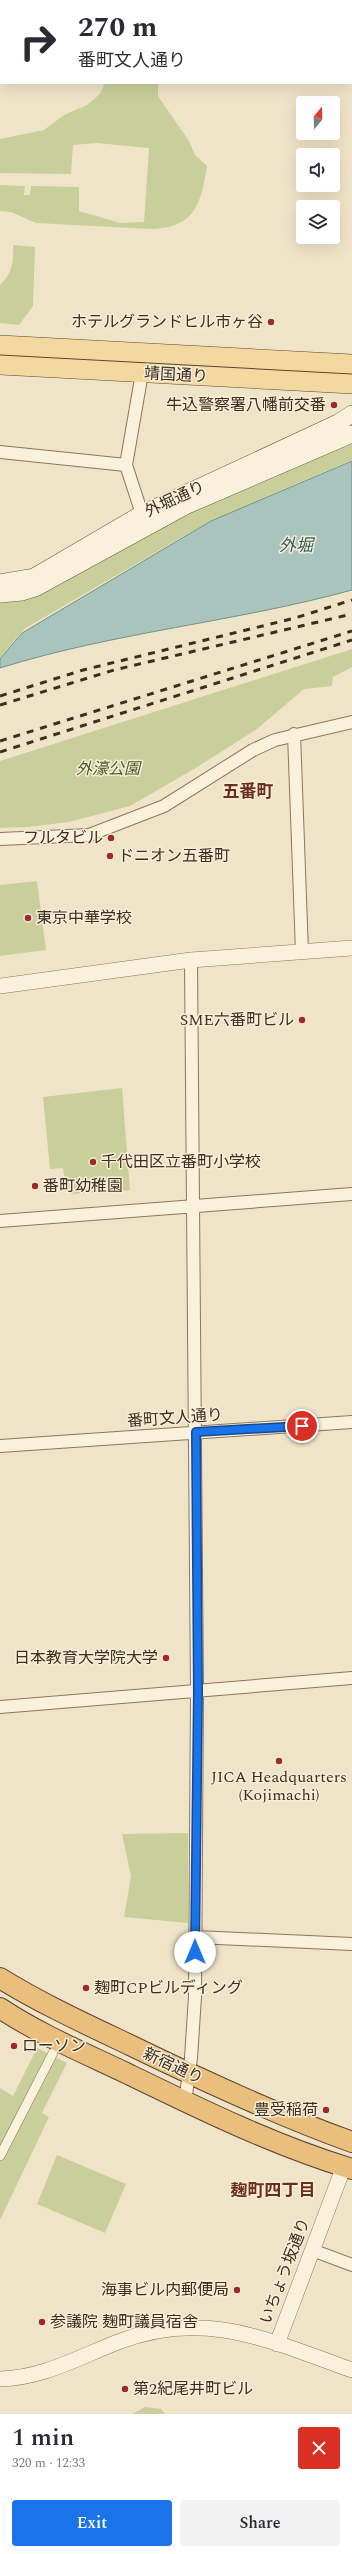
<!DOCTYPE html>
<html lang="en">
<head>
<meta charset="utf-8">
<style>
	:root { --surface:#fff; --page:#f2f2f3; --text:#2b2b33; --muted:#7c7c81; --accent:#1a73e8 }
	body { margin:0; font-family:Spectral,"Noto Sans JP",serif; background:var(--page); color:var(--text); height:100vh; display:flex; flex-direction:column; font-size:15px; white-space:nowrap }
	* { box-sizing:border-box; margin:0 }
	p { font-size:13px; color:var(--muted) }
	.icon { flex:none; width:22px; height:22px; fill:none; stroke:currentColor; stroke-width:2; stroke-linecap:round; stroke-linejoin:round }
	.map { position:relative; height:2414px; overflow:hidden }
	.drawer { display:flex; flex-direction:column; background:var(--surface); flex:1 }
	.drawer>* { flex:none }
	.top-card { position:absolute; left:0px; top:0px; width:352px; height:84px; box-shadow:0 4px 16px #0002; background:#fff; color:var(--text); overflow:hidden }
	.needle { width:26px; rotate:19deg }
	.controls { position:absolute; left:296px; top:96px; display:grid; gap:8px }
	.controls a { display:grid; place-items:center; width:44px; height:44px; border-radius:4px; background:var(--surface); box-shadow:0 4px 16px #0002; font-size:20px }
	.pin { position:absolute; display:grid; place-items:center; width:34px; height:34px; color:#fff; margin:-17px; border:2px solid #fff; border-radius:50%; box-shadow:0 1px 4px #0007 }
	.me { position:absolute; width:44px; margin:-22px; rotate:0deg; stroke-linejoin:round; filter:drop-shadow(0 0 3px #0008) }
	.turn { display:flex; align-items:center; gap:14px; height:84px; padding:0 12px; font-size:18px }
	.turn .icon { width:52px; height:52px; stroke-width:2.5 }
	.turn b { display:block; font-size:28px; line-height:34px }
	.round { display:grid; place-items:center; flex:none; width:42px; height:42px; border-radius:4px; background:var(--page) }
	.summary { display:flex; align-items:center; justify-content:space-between; height:68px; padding:0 12px }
	h1 { font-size:24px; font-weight:600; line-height:30px }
	.primary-button { display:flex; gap:8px; margin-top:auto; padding:8px 12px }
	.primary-button a { flex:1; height:46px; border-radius:4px; background:var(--accent); color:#fff; font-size:16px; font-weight:600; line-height:46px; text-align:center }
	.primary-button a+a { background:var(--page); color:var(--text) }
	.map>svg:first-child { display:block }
</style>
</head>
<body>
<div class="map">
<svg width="352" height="2414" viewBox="0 0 352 2414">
	<rect width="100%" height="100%" fill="#f0e4c8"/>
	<!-- green -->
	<path fill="#c9cf9b" d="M 105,83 L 158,83 L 158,96 L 189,141 L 195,155 L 207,166 C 201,204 195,228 151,229 L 36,223 L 11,212 L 0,211 L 0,185 L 25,186 L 24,195 L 30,195 L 31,186 L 79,187 L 79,211 L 120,223 L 144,222 L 149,148 L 97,143 L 73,145 L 71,174 L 0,173 L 0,139 L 44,130 L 64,115 L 87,105 L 100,94 Z
		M 13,245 L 35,247 L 33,306 L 19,325 L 0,323 L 0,285 C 12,274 14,261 13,245 Z
		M 352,444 L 352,460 L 210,521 L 24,629 L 0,658 L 0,597 L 157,523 Z
		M 352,649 L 352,667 L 333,677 L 332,686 L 304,689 L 257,729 L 194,769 L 130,806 L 69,822 L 28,827 L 0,828 L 0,761 Z
		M 37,881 L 46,950 L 0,956 L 0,885 Z
		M 122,1088 L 130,1190 L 70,1194 L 65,1184 L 63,1168 L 50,1169 L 43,1097 Z
		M 188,1833 L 188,1923 L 124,1917 L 131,1876 L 122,1834 Z
		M 37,2048 L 67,2063 L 42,2113 L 49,2117 L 0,2220 L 0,2088 L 13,2096 Z
		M 57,2155 L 126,2184 L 105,2233 L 37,2204 Z
		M 145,2407 L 161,2409 L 165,2414 L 132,2414 Z"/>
	<!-- water -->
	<path fill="#a9c4bc" stroke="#6f938a" d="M 352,461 L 352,590 C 236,622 115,632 0,668 L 0,659 L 22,633 L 211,521 Z"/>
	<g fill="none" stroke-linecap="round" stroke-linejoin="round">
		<!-- pedestrian casing -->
		<g stroke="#8d765c" stroke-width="10">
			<path id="pedestrian" d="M 0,2156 L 53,2053"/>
		</g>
		<!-- minor casing -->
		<g stroke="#8d765c" stroke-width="14">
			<path id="minor" d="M 0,452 L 126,465
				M 142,514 L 126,465 L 142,373
				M 294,734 L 302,952
				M 0,839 L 89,835 L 164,806 L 253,750 L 275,740 L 352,722
				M 0,1221 L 352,1194
				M 0,1446 L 352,1422
				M 0,1707 L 352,1678
				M 196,1937 L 352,1944
				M 185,2102 L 191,2058 L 195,1997 L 197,1691 L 191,960
				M 312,2250 L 352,2265"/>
		</g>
		<!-- tertiary casing -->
		<g stroke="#8d765c" stroke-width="16">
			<path id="tertiary" d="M 0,986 L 191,960 L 352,948
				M 277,2344 L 344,2166
				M 0,2379 C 43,2378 79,2357 118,2342 C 205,2308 270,2341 352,2370"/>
		</g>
		<!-- secondary casing -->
		<g stroke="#6f573f" stroke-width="18">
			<path id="secondary" d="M 0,583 L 34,577 L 142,514 L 338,423 L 352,414
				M 0,594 L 22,592 L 35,588 L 185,506 L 352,434"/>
		</g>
		<!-- primary casing -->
		<g stroke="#5b4430" stroke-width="20">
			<path id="primary" d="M 0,345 L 352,364
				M 0,365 L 352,384"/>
		</g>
		<!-- trunk casing -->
		<g stroke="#5b4430" stroke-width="22">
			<path id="trunk" d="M 0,1978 C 42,2004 88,2025 132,2046 C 204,2081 277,2115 352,2142
				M 0,2008 C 39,2034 82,2052 124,2072 C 198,2108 273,2145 352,2169"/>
		</g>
		<!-- pedestrian -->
		<use href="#pedestrian" stroke="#faf1dc" stroke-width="9"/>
		<!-- minor -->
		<use href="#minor" stroke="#faf1dc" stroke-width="12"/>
		<!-- tertiary -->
		<use href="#tertiary" stroke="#faf1dc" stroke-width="15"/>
		<!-- secondary -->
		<use href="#secondary" stroke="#faf1dc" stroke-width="17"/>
		<!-- primary -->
		<use href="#primary" stroke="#f3d9a0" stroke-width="19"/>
		<!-- trunk -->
		<use href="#trunk" stroke="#eabe7c" stroke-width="20"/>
		<!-- rail -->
		<path stroke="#3d2e20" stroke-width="3" stroke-dasharray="7 7" stroke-linecap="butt" d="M 0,696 L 83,670 L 295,618 L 352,600
			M 0,705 L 114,670 L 352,614
			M 0,741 L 352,631
			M 0,752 L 352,640"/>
	</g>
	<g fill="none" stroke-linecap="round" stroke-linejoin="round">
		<!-- route casing -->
		<g stroke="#114b97" stroke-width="10">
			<path id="route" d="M 195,1952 L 198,1691 L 196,1432 L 302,1426"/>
		</g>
		<!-- route -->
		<use href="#route" stroke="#1a73e8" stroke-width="7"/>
	</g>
	<!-- markers -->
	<g fill="#9e2a2b" stroke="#f7eed8" stroke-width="1.5">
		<circle cx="271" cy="322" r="4"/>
		<circle cx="334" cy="405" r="4"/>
		<circle cx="111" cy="838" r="4"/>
		<circle cx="110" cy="856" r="4"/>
		<circle cx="28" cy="918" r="4"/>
		<circle cx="302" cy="1020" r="4"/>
		<circle cx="93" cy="1162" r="4"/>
		<circle cx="35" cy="1186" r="4"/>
		<circle cx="166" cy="1658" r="4"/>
		<circle cx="279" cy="1761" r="4"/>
		<circle cx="86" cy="1988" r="4"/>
		<circle cx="14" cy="2046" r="4"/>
		<circle cx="326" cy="2110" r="4"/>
		<circle cx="237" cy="2290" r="4"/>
		<circle cx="42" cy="2322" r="4"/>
		<circle cx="125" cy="2389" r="4"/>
	</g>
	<g text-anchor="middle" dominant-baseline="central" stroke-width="3" stroke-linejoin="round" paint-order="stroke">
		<!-- poi labels -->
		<g font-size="16" fill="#3d2e20" stroke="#f7eed8" text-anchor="start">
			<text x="263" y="322" text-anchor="end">ホテルグランドヒル市ヶ谷</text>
			<text x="326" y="405" text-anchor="end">牛込警察署八幡前交番</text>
			<text x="103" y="838" text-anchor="end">フルタビル</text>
			<text x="118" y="856">ドニオン五番町</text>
			<text x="36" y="918">東京中華学校</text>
			<text x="294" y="1020" text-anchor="end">SME六番町ビル</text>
			<text x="101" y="1162">千代田区立番町小学校</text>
			<text x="43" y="1186">番町幼稚園</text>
			<text x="158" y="1658" text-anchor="end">日本教育大学院大学</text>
			<text x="279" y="1777" text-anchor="middle">JICA Headquarters<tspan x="279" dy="18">(Kojimachi)</tspan></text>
			<text x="94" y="1988">麹町CPビルディング</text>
			<text x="22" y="2046">ローソン</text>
			<text x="318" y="2110" text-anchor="end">豊受稲荷</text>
			<text x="229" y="2290" text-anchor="end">海事ビル内郵便局</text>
			<text x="50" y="2322">参議院 麹町議員宿舎</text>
			<text x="133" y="2389">第2紀尾井町ビル</text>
		</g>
		<!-- street labels -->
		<g font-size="16" fill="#3d2e20" stroke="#f7eed8">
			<text transform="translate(176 375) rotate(3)">靖国通り</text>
			<text transform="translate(175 499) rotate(-25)">外堀通り</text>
			<text transform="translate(175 1418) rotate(-4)">番町文人通り</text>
			<text transform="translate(173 2066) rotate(25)">新宿通り</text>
			<text transform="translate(285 2271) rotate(-69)">いちょう坂通り</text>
		</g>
		<!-- park labels -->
		<g font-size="16" font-style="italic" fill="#4d5a26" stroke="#f7eed8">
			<text x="108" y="769">外濠公園</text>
		</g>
		<!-- water labels -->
		<g font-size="17" font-style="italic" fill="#2f5d5a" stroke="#f7eed8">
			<text x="296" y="546">外堀</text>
		</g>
		<!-- neighbourhood labels -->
		<g font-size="17" font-weight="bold" fill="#6b2e1e" stroke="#f7eed8">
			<text x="248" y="792">五番町</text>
			<text x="273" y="2191">麹町四丁目</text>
		</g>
	</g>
</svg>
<div class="controls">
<a><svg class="needle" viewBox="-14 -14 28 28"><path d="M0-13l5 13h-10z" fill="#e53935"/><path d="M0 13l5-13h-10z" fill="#7c7c81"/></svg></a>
<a><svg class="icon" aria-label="sound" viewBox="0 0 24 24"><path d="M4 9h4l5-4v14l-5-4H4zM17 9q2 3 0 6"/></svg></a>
<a><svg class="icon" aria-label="layers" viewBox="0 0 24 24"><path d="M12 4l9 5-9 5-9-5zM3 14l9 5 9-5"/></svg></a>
</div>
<div class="pin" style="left:302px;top:1426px;background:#d93025"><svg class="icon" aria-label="arrive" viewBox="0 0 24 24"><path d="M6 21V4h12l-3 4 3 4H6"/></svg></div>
<svg class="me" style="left:195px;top:1952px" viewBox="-20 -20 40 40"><circle r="19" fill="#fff"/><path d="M0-13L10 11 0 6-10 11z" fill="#1a73e8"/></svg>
<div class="top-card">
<div class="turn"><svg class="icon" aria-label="right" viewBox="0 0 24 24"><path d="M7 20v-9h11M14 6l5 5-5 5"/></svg><div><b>270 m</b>番町文人通り</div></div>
</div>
</div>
<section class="drawer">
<div class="summary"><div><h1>1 min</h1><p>320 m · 12:33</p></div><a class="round" style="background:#d93025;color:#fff"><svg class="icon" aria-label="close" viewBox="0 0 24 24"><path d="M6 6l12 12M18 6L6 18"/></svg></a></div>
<div class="primary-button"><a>Exit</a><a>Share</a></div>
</section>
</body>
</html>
